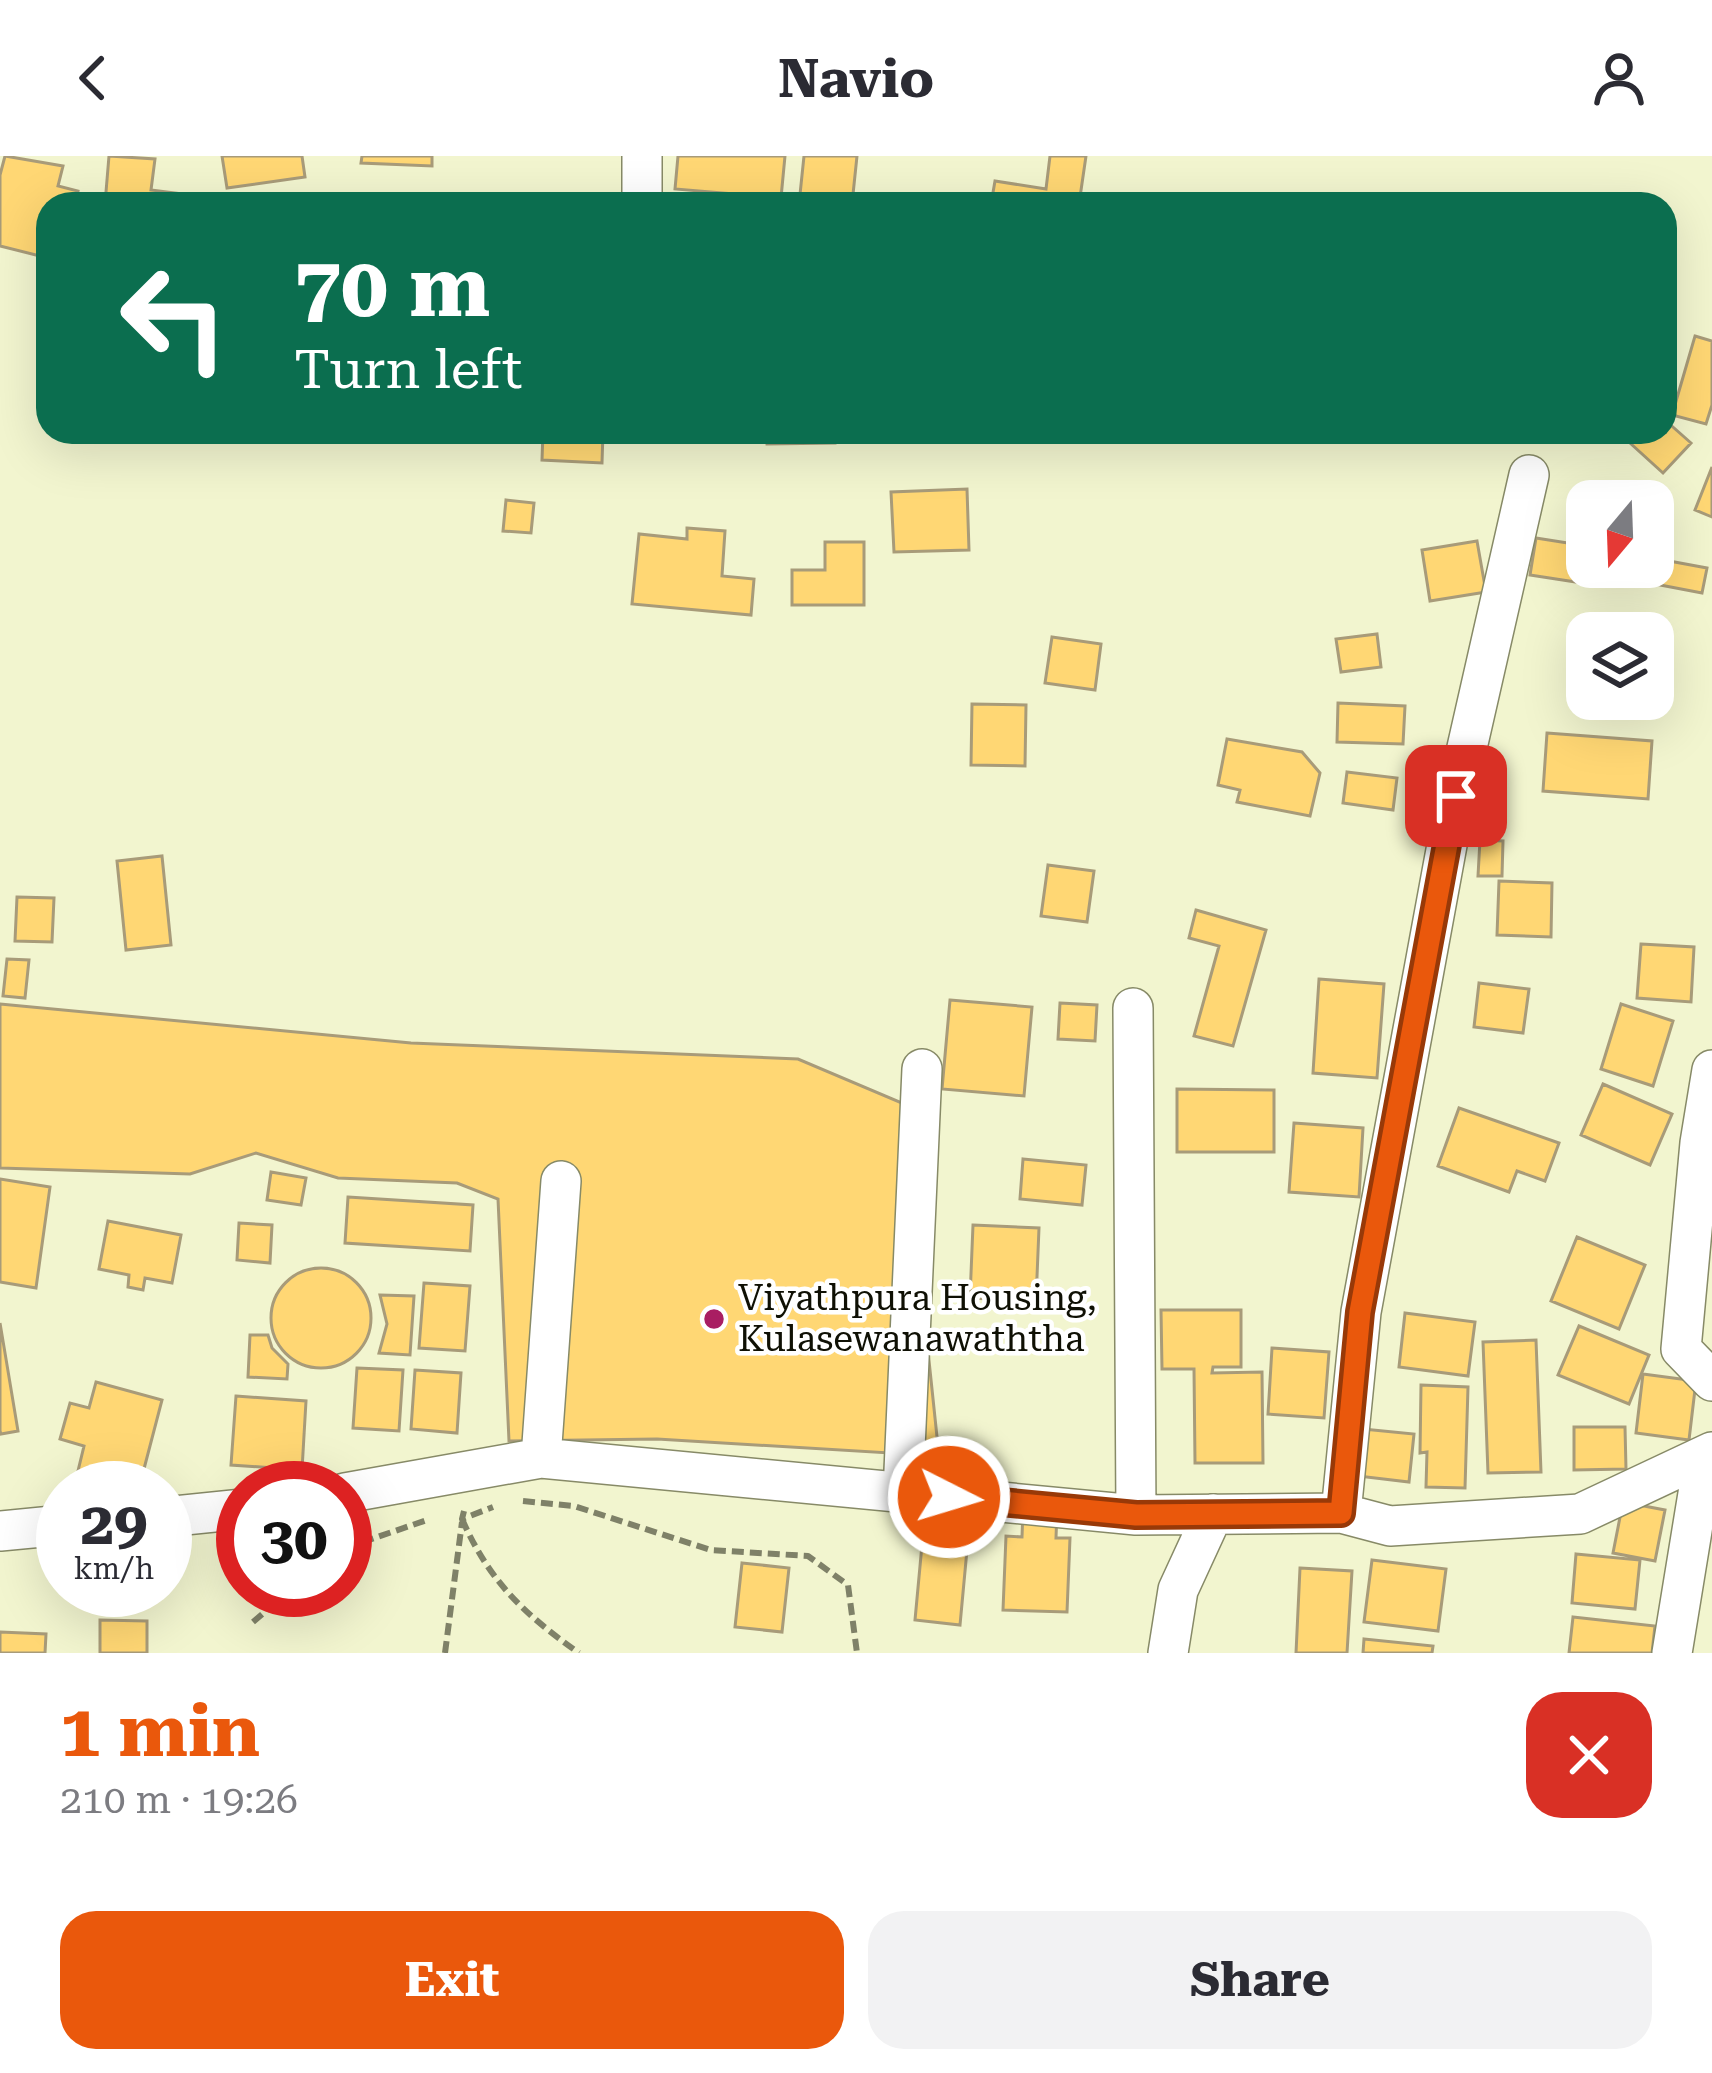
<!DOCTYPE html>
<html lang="en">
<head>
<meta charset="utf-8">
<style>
	:root { --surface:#fff; --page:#f2f2f3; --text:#2b2b33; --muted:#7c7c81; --accent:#ea580c }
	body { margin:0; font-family:"Roboto Serif",serif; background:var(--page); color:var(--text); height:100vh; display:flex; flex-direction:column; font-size:45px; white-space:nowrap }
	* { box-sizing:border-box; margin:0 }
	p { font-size:39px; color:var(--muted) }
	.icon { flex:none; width:66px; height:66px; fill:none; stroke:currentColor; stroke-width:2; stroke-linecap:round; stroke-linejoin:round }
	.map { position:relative; height:1497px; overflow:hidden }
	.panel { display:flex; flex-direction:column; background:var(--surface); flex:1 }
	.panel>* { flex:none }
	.guide { position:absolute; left:36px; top:36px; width:1641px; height:252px; border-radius:36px; box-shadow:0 12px 48px #0002; background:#0b6e4f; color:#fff; overflow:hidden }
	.needle { width:78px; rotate:199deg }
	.fabs { position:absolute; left:1566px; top:324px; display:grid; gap:24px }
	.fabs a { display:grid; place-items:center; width:108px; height:108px; border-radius:24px; background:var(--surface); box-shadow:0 12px 48px #0002; font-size:60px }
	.speed { position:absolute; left:36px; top:1305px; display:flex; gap:24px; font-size:60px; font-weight:700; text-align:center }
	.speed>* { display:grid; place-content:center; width:156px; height:156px; border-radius:50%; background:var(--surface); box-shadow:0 12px 48px #0002; line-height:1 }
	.speed small { font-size:30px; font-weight:400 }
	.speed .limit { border:18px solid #d22; background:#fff; color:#111 }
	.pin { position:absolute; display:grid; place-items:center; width:102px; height:102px; color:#fff; margin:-51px; border-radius:24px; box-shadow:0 6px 18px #0006 }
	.me { position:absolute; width:132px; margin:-66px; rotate:95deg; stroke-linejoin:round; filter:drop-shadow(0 0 9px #0008) }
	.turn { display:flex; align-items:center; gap:42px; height:252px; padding:0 60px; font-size:54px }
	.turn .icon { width:156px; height:156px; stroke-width:2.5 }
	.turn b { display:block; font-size:84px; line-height:102px }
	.round { display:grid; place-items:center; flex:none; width:126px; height:126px; border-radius:36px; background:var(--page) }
	.overview { display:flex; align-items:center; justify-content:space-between; height:204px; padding:0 60px }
	h1 { font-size:72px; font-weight:700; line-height:90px; color:var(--accent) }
	.button { display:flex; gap:24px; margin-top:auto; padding:24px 60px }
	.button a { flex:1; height:138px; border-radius:36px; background:var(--accent); color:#fff; font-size:48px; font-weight:700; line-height:138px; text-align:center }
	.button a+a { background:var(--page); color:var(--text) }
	header { display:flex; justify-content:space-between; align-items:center; height:156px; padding:0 60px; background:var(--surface); font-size:54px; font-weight:700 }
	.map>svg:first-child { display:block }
</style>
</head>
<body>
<header><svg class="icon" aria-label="back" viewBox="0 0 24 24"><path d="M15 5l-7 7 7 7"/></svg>Navio<svg class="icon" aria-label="person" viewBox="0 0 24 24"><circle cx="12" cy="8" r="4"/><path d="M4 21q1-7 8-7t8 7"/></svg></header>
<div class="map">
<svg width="1712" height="1497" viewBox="0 0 1712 1497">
	<rect width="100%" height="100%" fill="#f2f5cf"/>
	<!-- building -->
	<path fill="#ffd774" stroke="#a89b79" stroke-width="3" d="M 5,0 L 63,10 L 58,30 L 78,35 L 75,48 L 48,48 L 48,102 L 0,90 L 0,19 Z
		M 109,0 L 155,3 L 151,34 L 191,39 L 191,48 L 105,48 Z
		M 222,0 L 302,0 L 305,21 L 227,32 Z
		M 362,0 L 432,0 L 432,10 L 361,7 Z
		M 678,0 L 785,0 L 781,42 L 675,33 Z
		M 804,0 L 857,0 L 852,48 L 799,48 Z
		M 1050,0 L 1086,0 L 1079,48 L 991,48 L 995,25 L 1046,33 Z
		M 1695,180 L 1712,185 L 1712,249 L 1706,268 L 1672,259 Z
		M 1665,264 L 1691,287 L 1663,317 L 1630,287 L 1640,276 L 1665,276 Z
		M 543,276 L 603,276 L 602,307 L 542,304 Z
		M 766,276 L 835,276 L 835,287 L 767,288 Z
		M 1712,311 L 1712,361 L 1695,354 Z
		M 967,333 L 969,394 L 894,396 L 891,336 Z
		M 506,344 L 534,347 L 531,377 L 503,375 Z
		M 687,372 L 725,375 L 722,420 L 754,423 L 751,459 L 632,448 L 639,378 L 687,383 Z
		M 1536,382 L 1587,390 L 1587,411 L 1597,411 L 1595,429 L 1530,419 Z
		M 1477,385 L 1486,436 L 1430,445 L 1422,394 Z
		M 825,386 L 864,386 L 864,449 L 792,449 L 792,414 L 825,414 Z
		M 1653,402 L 1707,412 L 1702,437 L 1634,424 L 1636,411 L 1653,411 Z
		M 1377,478 L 1381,511 L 1341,516 L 1336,483 Z
		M 1052,481 L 1101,488 L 1095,534 L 1045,527 Z
		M 1338,547 L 1405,550 L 1403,588 L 1337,586 Z
		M 972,548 L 1026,549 L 1025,610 L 971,609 Z
		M 1547,577 L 1652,585 L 1648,643 L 1543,635 Z
		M 1227,583 L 1302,596 L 1320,617 L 1310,660 L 1237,646 L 1240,634 L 1218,629 Z
		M 1347,616 L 1397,622 L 1393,654 L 1343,647 Z
		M 1480,684 L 1503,685 L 1502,720 L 1478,720 Z
		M 162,700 L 171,789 L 126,794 L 117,705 Z
		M 1048,709 L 1094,715 L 1087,766 L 1041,760 Z
		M 1499,725 L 1552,727 L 1551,781 L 1497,779 Z
		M 17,741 L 54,742 L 52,786 L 15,785 Z
		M 1196,754 L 1266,774 L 1233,890 L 1194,880 L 1219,790 L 1189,782 Z
		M 1641,788 L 1694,791 L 1691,846 L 1637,842 Z
		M 7,803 L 29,804 L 25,842 L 3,840 Z
		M 1319,823 L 1384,828 L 1377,922 L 1313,917 Z
		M 1479,827 L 1529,833 L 1523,877 L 1474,871 Z
		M 950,844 L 1032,851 L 1024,940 L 942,933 Z
		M 1060,847 L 1097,849 L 1095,885 L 1058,883 Z
		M 0,848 L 411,887 L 798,903 L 902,947 L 939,1300 L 657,1283 L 509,1285 L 498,1043 L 457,1027 L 338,1022 L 256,997 L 190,1018 L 0,1012 Z
		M 1621,848 L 1673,865 L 1653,930 L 1601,913 Z
		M 1603,928 L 1672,958 L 1650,1009 L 1581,979 Z
		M 1177,933 L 1274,934 L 1274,996 L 1177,996 Z
		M 1459,952 L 1559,987 L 1545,1025 L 1517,1015 L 1509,1036 L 1438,1010 Z
		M 1294,967 L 1363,972 L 1359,1041 L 1289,1036 Z
		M 1023,1003 L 1086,1009 L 1082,1049 L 1020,1043 Z
		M 271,1016 L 306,1022 L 301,1049 L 267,1044 Z
		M 0,1023 L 50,1031 L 36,1132 L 0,1126 Z
		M 348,1041 L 473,1049 L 470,1095 L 345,1087 Z
		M 108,1065 L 181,1079 L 172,1127 L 145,1122 L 143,1134 L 128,1131 L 129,1119 L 99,1113 Z
		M 239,1067 L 272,1069 L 270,1107 L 237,1104 Z
		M 973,1069 L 1039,1072 L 1036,1145 L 970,1142 Z
		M 1577,1081 L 1645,1109 L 1619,1173 L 1551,1145 Z
		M271 1162a50 50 0 1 1 100 0a50 50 0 1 1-100 0Z
		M 424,1127 L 470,1130 L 465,1195 L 419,1192 Z
		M 380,1139 L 414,1140 L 410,1199 L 379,1197 L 387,1168 Z
		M 1161,1154 L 1241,1154 L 1241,1211 L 1213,1211 L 1212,1217 L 1262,1216 L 1263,1307 L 1195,1307 L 1194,1213 L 1162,1213 Z
		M 1405,1157 L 1475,1166 L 1468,1220 L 1399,1211 Z
		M 0,1167 L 18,1275 L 1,1278 L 0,1275 Z
		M 1579,1170 L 1649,1199 L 1629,1248 L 1558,1219 Z
		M 250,1179 L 268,1179 L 272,1192 L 288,1208 L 287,1223 L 248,1221 Z
		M 1536,1184 L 1541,1316 L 1488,1317 L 1483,1186 Z
		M 1272,1192 L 1329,1196 L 1324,1262 L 1268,1258 Z
		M 357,1212 L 403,1214 L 399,1275 L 353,1272 Z
		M 415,1214 L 461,1217 L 457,1277 L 411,1273 Z
		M 1643,1218 L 1696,1225 L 1689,1284 L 1636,1277 Z
		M 96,1226 L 162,1244 L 139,1332 L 77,1319 L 84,1290 L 60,1283 L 70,1247 L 89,1252 Z
		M 1421,1229 L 1468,1231 L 1465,1332 L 1426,1331 L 1427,1296 L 1420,1297 Z
		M 236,1240 L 306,1245 L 302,1314 L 231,1309 Z
		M 1574,1271 L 1625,1271 L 1626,1313 L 1574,1314 Z
		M 1363,1273 L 1414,1278 L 1409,1326 L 1358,1320 Z
		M 1623,1346 L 1665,1354 L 1655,1405 L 1613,1397 Z
		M 1023,1353 L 1057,1354 L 1056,1382 L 1070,1382 L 1067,1456 L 1003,1454 L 1006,1380 L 1022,1381 Z
		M 923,1378 L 968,1383 L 960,1469 L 915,1464 Z
		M 1576,1398 L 1640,1404 L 1635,1453 L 1572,1447 Z
		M 1372,1404 L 1446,1413 L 1438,1475 L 1364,1466 Z
		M 742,1407 L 789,1412 L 782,1476 L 735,1471 Z
		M 1300,1412 L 1352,1415 L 1347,1497 L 1296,1497 Z
		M 1573,1461 L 1655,1470 L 1652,1497 L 1569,1497 Z
		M 100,1464 L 147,1465 L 147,1497 L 100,1497 Z
		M 0,1476 L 46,1478 L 45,1497 L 0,1497 Z
		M 1364,1483 L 1433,1490 L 1432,1497 L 1363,1497 Z"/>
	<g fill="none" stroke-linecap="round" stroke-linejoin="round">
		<!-- minor casing -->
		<g stroke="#878a67" stroke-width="42">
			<path id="minor" d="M 642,0 L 642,48
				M 1133,852 L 1136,1359
				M 1712,914 L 1700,987 L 1681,1193 L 1712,1225
				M 541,1302 L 561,1025
				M 345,1337 L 541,1302 L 1136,1359 L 1341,1357 L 1390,1370 L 1580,1358 L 1712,1296
				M 903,1337 L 922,913
				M 1341,1357 L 1361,1156 L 1456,640 L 1529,319
				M 165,1361 L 243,1353
				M 0,1375 L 63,1369
				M 1168,1497 L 1178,1434 L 1213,1358
				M 1672,1497 L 1704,1301"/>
		</g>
		<!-- path -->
		<path stroke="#7f8168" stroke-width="6" stroke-dasharray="12 6" stroke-linecap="butt" d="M 523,1345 L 574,1350 L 711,1394 L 808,1400 L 848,1429 L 857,1497
			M 464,1355 L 462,1363 L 493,1351
			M 462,1363 C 489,1425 524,1458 579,1497
			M 345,1392 L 430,1363
			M 253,1466 L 290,1434
			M 445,1497 L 462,1366"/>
		<!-- minor -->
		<use href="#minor" stroke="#fff" stroke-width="39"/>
	</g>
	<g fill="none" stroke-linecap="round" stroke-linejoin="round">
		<!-- route casing -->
		<g stroke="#983908" stroke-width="30">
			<path id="route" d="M 949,1341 L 1136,1359 L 1341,1357 L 1360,1156 L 1456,640"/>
		</g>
		<!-- route -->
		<use href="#route" stroke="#ea580c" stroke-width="21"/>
	</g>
	<!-- markers -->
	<circle fill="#a91e62" stroke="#fff" stroke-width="4.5" cx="714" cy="1163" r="12"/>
	<g text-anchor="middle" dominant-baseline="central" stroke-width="9" stroke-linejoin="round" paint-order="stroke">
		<!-- poi labels -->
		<g font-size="36" fill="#0f1004" stroke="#fff" text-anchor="start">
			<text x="738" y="1142">Viyathpura Housing,<tspan x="738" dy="41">Kulasewanawaththa</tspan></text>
		</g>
	</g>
</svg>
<div class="fabs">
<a><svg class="needle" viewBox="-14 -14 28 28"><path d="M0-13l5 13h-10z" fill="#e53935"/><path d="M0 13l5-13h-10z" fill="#7c7c81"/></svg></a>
<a><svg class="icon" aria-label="layers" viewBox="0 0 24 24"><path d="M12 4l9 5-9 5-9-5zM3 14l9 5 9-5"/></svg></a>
</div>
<div class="speed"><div>29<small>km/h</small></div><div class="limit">30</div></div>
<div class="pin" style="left:1456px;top:640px;background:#d93025"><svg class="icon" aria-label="arrive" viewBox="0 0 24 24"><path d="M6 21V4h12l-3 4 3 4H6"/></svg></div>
<svg class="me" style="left:949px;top:1341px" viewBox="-20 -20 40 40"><circle r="17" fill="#ea580c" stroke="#fff" stroke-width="3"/><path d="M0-11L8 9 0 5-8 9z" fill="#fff"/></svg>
<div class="guide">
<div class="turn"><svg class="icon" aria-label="left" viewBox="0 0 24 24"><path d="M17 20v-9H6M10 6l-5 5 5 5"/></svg><div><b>70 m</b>Turn left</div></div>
</div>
</div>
<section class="panel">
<div class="overview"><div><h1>1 min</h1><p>210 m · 19:26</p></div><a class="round" style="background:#d93025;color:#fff"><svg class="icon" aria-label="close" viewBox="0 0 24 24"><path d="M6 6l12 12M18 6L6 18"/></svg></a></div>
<div class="button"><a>Exit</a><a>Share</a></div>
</section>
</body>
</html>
